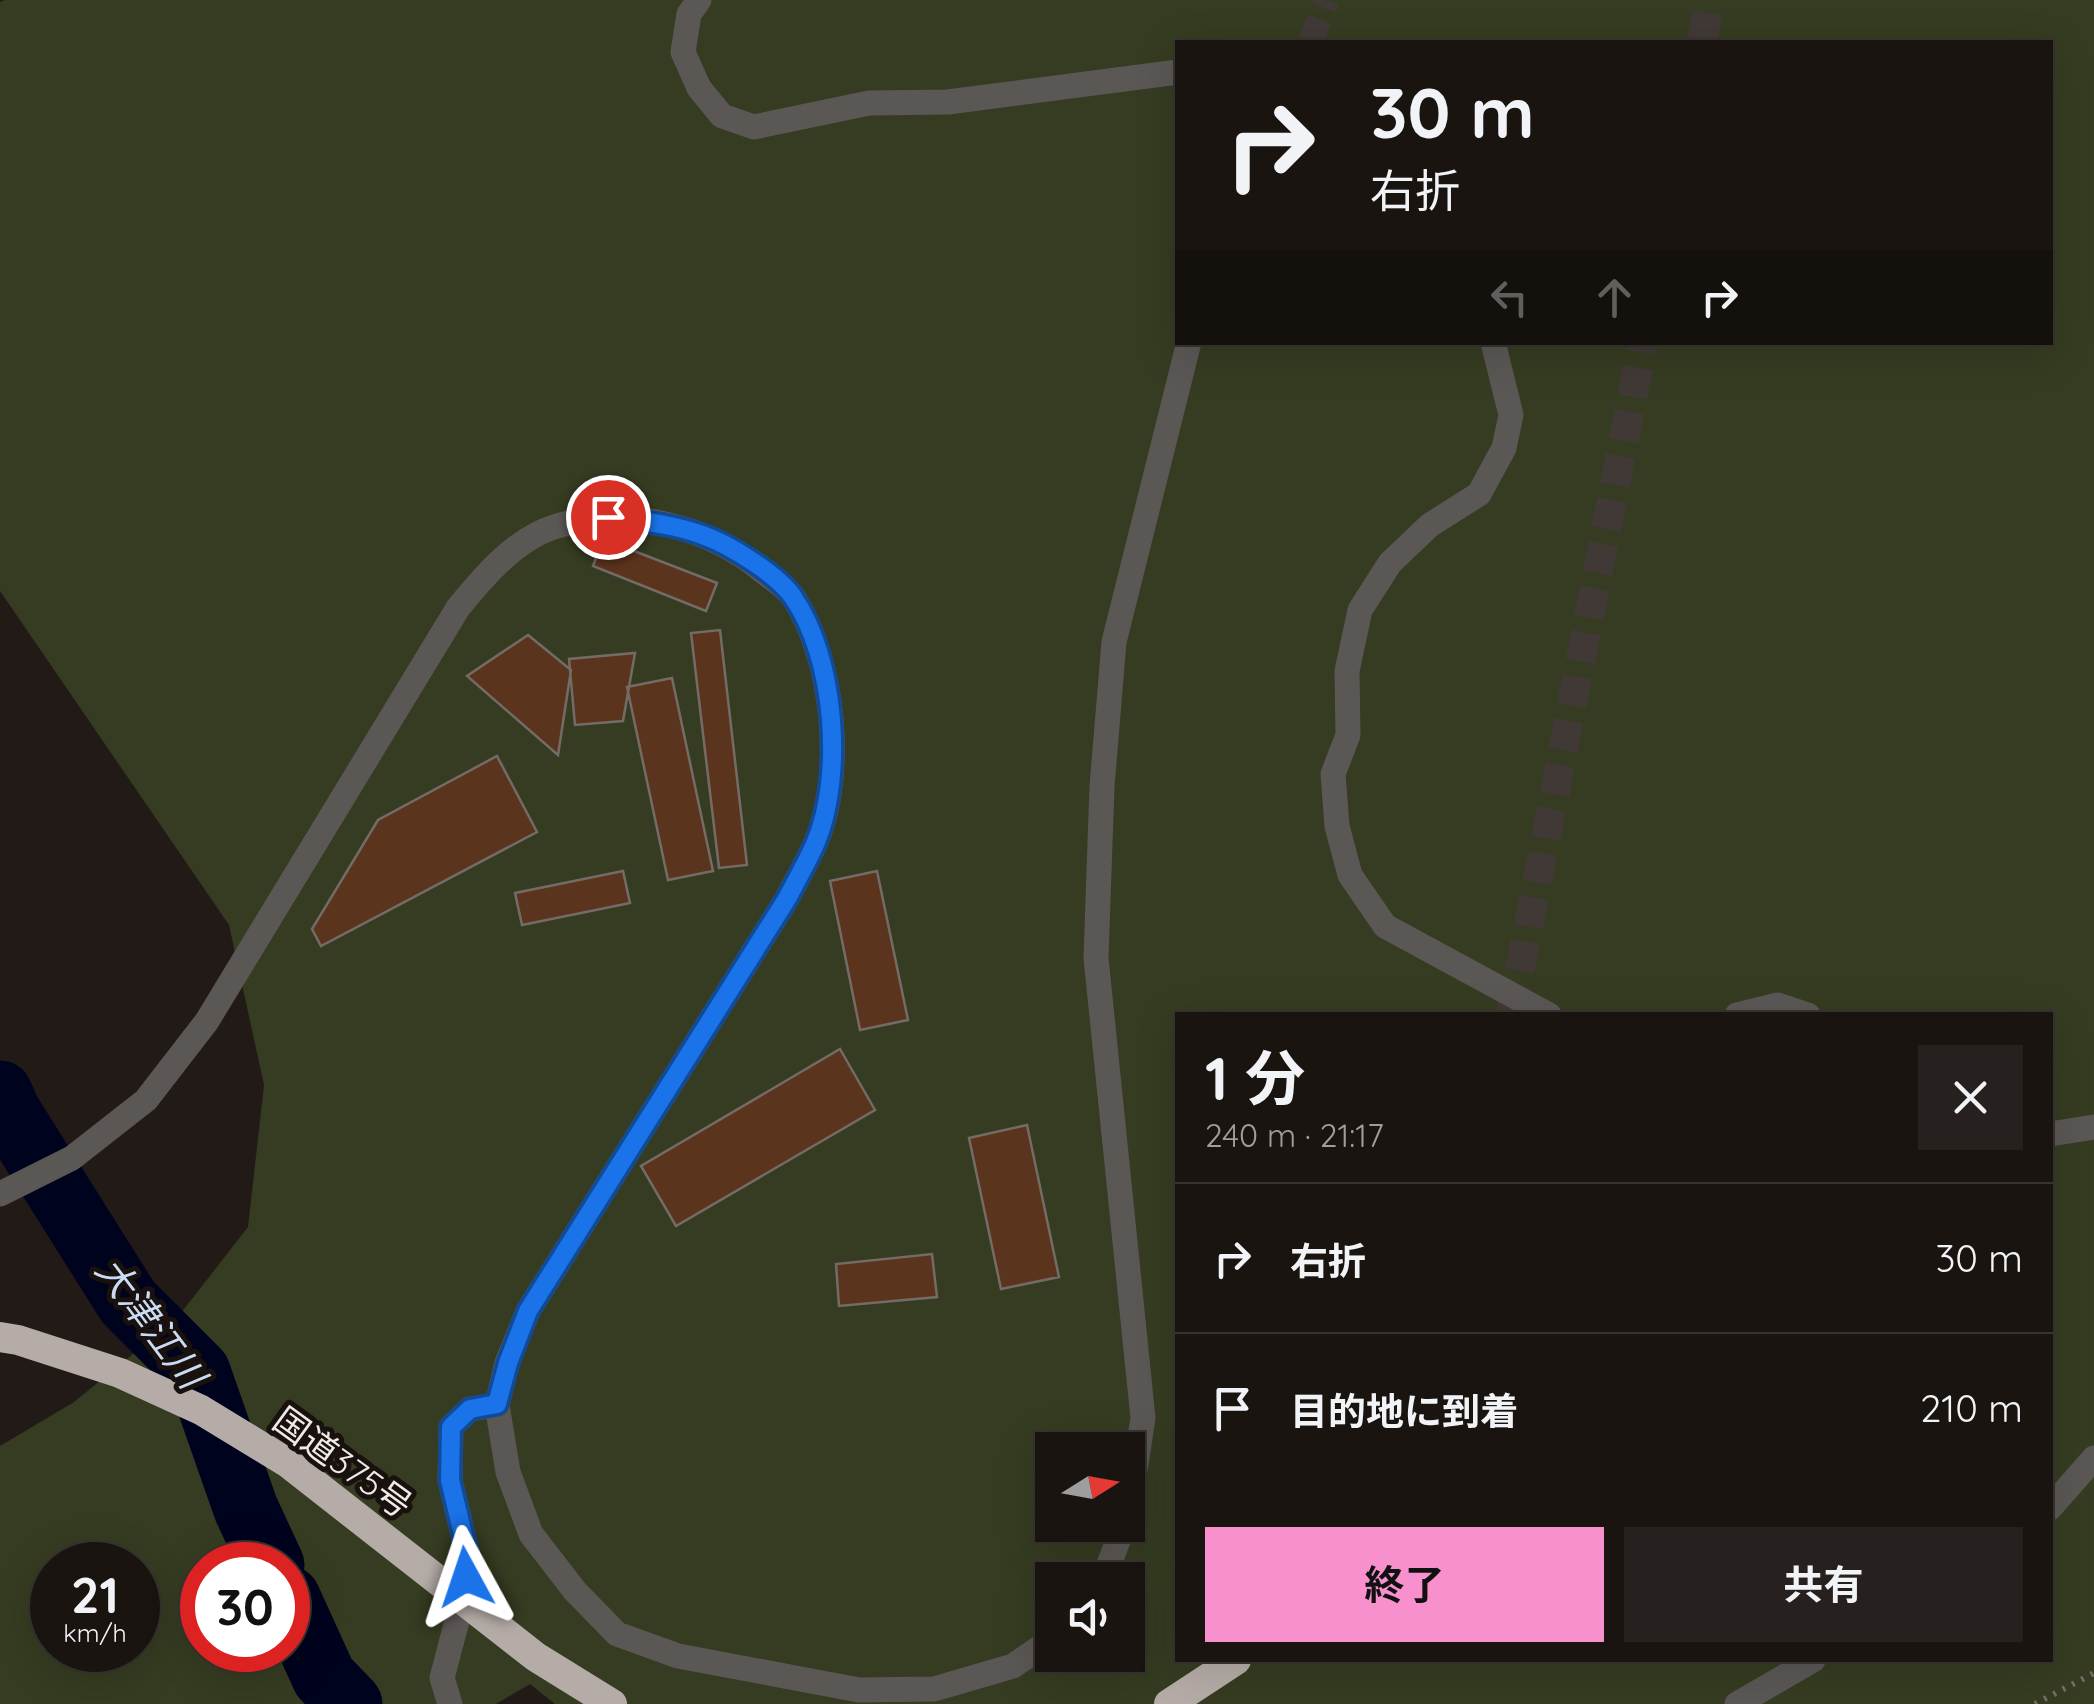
<!DOCTYPE html>
<html lang="ja">
<head>
<meta charset="utf-8">
<style>
	:root { --surface:#191410; --page:#26211e; --text:#f1f3f6; --muted:#9f9e9f; --line:#373330; --accent:#f790cd }
	body { margin:0; font-family:Quicksand,"Noto Sans JP",sans-serif; background:var(--page); color:var(--text); height:100vh; display:flex; flex-direction:column; font-size:38px; white-space:nowrap }
	* { box-sizing:border-box; margin:0 }
	p { font-size:32px; color:var(--muted) }
	.icon { flex:none; width:55px; height:55px; fill:none; stroke:currentColor; stroke-width:2; stroke-linecap:round; stroke-linejoin:round }
	.map { position:relative; flex:1; overflow:hidden }
	.sheet { position:absolute; left:1175px; top:1012px; width:878px; height:650px; display:flex; flex-direction:column; background:var(--surface); border-radius:0px; box-shadow:0 10px 40px #0002,0 0 0 2px var(--line) }
	.sheet>* { flex:none }
	.top-card { position:absolute; left:1175px; top:40px; width:878px; height:305px; border-radius:0px; box-shadow:0 10px 40px #0002,0 0 0 2px var(--line); background:#191410; color:var(--text); overflow:hidden }
	.needle { width:65px; rotate:79deg }
	.controls { position:absolute; left:1035px; top:1432px; display:grid; gap:20px }
	.controls a { display:grid; place-items:center; width:110px; height:110px; border-radius:0px; background:var(--surface); box-shadow:0 10px 40px #0002,0 0 0 2px var(--line); font-size:50px }
	.speed { position:absolute; left:30px; top:1542px; display:flex; gap:20px; font-size:50px; font-weight:700; text-align:center }
	.speed>* { display:grid; place-content:center; width:130px; height:130px; border-radius:50%; background:var(--surface); box-shadow:0 10px 40px #0002,0 0 0 2px var(--line); line-height:1 }
	.speed small { font-size:25px; font-weight:400 }
	.speed .limit { border:15px solid #d22; background:#fff; color:#111 }
	.pin { position:absolute; display:grid; place-items:center; width:85px; height:85px; color:#fff; margin:-42px; border:5px solid #fff; border-radius:50%; box-shadow:0 2px 10px #0007 }
	.me { position:absolute; width:110px; margin:-55px; rotate:355deg; stroke-linejoin:round; filter:drop-shadow(0 0 8px #0008) }
	.turn { display:flex; align-items:center; gap:35px; height:210px; padding:0 30px; font-size:45px }
	.turn .icon { width:130px; height:130px; stroke-width:2.5 }
	.turn b { display:block; font-size:70px; line-height:85px }
	.lanes { display:flex; align-items:center; height:95px; padding:0 30px; background:#0003; justify-content:center; gap:50px; direction:ltr }
	.lanes .off { opacity:.35 }
	.round { display:grid; place-items:center; flex:none; width:105px; height:105px; border-radius:0px; background:var(--page) }
	.head { display:flex; align-items:center; justify-content:space-between; height:170px; padding:0 30px }
	h1 { font-size:60px; font-weight:700; line-height:75px }
	.primary-button { display:flex; gap:20px; margin-top:auto; padding:20px 30px }
	.primary-button a { flex:1; height:115px; border-radius:0px; background:var(--accent); color:#111; font-size:40px; font-weight:700; line-height:115px; text-align:center }
	.primary-button a+a { background:var(--page); color:var(--text) }
	ul { padding:0; list-style:none }
	li { display:flex; align-items:center; gap:30px; height:150px; padding:0 30px; border-top:2px solid var(--line) }
	li div { flex:1 }
	li b { display:block; font-size:38px }
	li em { font-style:normal }
	.map>svg:first-child { display:block }
</style>
</head>
<body>
<div class="map">
<svg width="2094" height="1704" viewBox="0 0 2094 1704">
	<rect width="100%" height="100%" fill="#211a16"/>
	<!-- green -->
	<path fill="#353c21" fill-rule="evenodd" d="M 5,0 L 2094,0 L 2094,1704 L 555,1704 L 530,1684 L 496,1704 L 0,1704 L 0,1446 L 74,1402 L 177,1318 L 248,1227 L 264,1085 L 229,925 L 0,591 L 0,2 ZM 1178,42 L 2050,42 L 2050,342 L 1178,342 ZM 1178,1015 L 2050,1015 L 2050,1660 L 1178,1660 ZM 1052,1450 L 1128,1450 L 1128,1525 L 1052,1525 ZM 52,1565 L 138,1565 L 138,1650 L 52,1650 ZM 202,1565 L 288,1565 L 288,1650 L 202,1650 ZM 1052,1580 L 1128,1580 L 1128,1655 L 1052,1655 Z"/>
	<g fill="none" stroke-linecap="round" stroke-linejoin="round">
		<!-- river -->
		<path stroke="#00031e" stroke-width="65" d="M 0,1093 L 9,1113 L 128,1302 L 198,1372 L 246,1509 L 272,1565
			M 288,1598 L 324,1677 L 350,1704"/>
	</g>
	<!-- building -->
	<path fill="#5b341d" stroke="#746b67" stroke-width="2.5" d="M 603,539 L 717,583 L 706,611 L 593,566 Z
		M 720,630 L 747,865 L 719,868 L 691,633 Z
		M 528,635 L 571,670 L 558,755 L 467,676 Z
		M 635,653 L 623,721 L 575,725 L 569,659 Z
		M 672,678 L 713,871 L 668,880 L 627,687 Z
		M 497,756 L 537,832 L 321,946 L 312,929 L 378,820 Z
		M 623,871 L 630,903 L 522,925 L 515,893 Z
		M 877,871 L 908,1020 L 860,1030 L 830,881 Z
		M 840,1049 L 875,1110 L 676,1226 L 641,1166 Z
		M 1027,1125 L 1059,1277 L 1001,1289 L 969,1138 Z
		M 932,1254 L 937,1297 L 839,1306 L 836,1264 Z"/>
	<g fill="none" stroke-linecap="round" stroke-linejoin="round">
		<!-- minor-tunnel -->
		<path stroke="#403935" stroke-width="25" stroke-dasharray="25 12" stroke-linecap="butt" d="M 1310,42 L 1327,0"/>
		<!-- highway-tunnel -->
		<path stroke="#403935" stroke-width="30" stroke-dasharray="30 15" stroke-linecap="butt" d="M 1702,42 L 1710,0
			M 1511,1015 L 1643,342"/>
		<!-- path -->
		<path stroke="#746e6a" stroke-width="6" stroke-dasharray="2.5 8" stroke-linecap="butt" d="M 2035,1704 L 2094,1673"/>
		<!-- minor -->
		<path stroke="#5b5755" stroke-width="25" d="M 699,0 L 689,14 L 683,52 L 699,88 L 722,116 L 754,127 L 869,103 L 948,102 L 1178,72
			M 1493,342 L 1511,415 L 1504,448 L 1479,494 L 1430,525 L 1390,563 L 1360,610 L 1347,671 L 1348,735 L 1333,774 L 1337,826 L 1350,875 L 1385,926 L 1549,1015
			M 1737,1015 L 1778,1005 L 1808,1015
			M 2050,1134 L 2094,1127
			M 0,1194 L 72,1158 L 146,1100 L 207,1021 L 458,608 C 484,576 516,538 557,526 C 627,506 710,526 765,573 C 775,580 787,588 794,598 C 834,661 845,773 816,842 C 808,861 797,879 788,897 L 528,1311 L 507,1363 L 497,1405 L 508,1472 L 531,1534 L 575,1591 L 617,1634 L 678,1656 L 859,1690 L 934,1689 L 1013,1666 L 1052,1639
			M 2050,1508 L 2094,1458
			M 1128,1516 L 1143,1418 L 1096,958 L 1102,786 L 1114,642 L 1189,342
			M 1103,1580 L 1124,1525
			M 450,1704 L 442,1678 L 463,1598 L 468,1556 L 450,1480 L 451,1427 L 470,1409 L 497,1405
			M 1737,1704 L 1813,1660"/>
		<!-- highway -->
		<path stroke="#b5aca7" stroke-width="30" d="M 0,1337 L 18,1340 L 120,1373 L 201,1410 L 288,1463 L 536,1657 L 612,1704
			M 1169,1704 L 1236,1660"/>
	</g>
	<g fill="none" stroke-linecap="round" stroke-linejoin="round">
		<!-- route casing -->
		<g stroke="#114b97" stroke-width="25">
			<path id="route" d="M 466,1577 L 468,1556 L 450,1480 L 451,1427 L 470,1409 L 497,1404 L 508,1363 L 528,1311 L 788,897 C 797,879 808,861 816,842 C 844,774 835,658 793,597 C 778,575 730,545 705,536 C 674,524 640,521 608,517"/>
		</g>
		<!-- route -->
		<use href="#route" stroke="#1a73e8" stroke-width="18"/>
	</g>
	<g text-anchor="middle" dominant-baseline="central" stroke-width="10" stroke-linejoin="round" paint-order="stroke">
		<!-- street labels -->
		<g font-size="35" fill="#efeae7" stroke="#18110d">
			<text transform="translate(343 1462) rotate(36)">国道375号</text>
		</g>
		<!-- water labels -->
		<g font-size="38" font-style="italic" fill="#cbdbf4" stroke="#18110d">
			<text transform="translate(151 1322) rotate(53)">大津江川</text>
		</g>
	</g>
</svg>
<div class="controls">
<a><svg class="needle" viewBox="-14 -14 28 28"><path d="M0-13l5 13h-10z" fill="#e53935"/><path d="M0 13l5-13h-10z" fill="#9f9e9f"/></svg></a>
<a><svg class="icon" aria-label="sound" viewBox="0 0 24 24"><path d="M4 9h4l5-4v14l-5-4H4zM17 9q2 3 0 6"/></svg></a>
</div>
<div class="speed"><div>21<small>km/h</small></div><div class="limit">30</div></div>
<div class="pin" style="left:608px;top:517px;background:#d93025"><svg class="icon" aria-label="arrive" viewBox="0 0 24 24"><path d="M6 21V4h12l-3 4 3 4H6"/></svg></div>
<svg class="me" style="left:466px;top:1577px" viewBox="-20 -20 40 40"><path d="M0-17L14 15 0 8-14 15z" fill="#1a73e8" stroke="#fff" stroke-width="4"/></svg>
<div class="top-card">
<div class="turn"><svg class="icon" aria-label="right" viewBox="0 0 24 24"><path d="M7 20v-9h11M14 6l5 5-5 5"/></svg><div><b>30 m</b>右折</div></div>
<div class="lanes"><svg class="icon off" aria-label="left" viewBox="0 0 24 24"><path d="M17 20v-9H6M10 6l-5 5 5 5"/></svg><svg class="icon off" aria-label="ahead" viewBox="0 0 24 24"><path d="M12 20V5M6 11l6-6 6 6"/></svg><svg class="icon" aria-label="right" viewBox="0 0 24 24"><path d="M7 20v-9h11M14 6l5 5-5 5"/></svg></div>
</div>
<section class="sheet">
<div class="head"><div><h1>1 分</h1><p>240 m · 21:17</p></div><a class="round"><svg class="icon" aria-label="close" viewBox="0 0 24 24"><path d="M6 6l12 12M18 6L6 18"/></svg></a></div>
<ul>
<li><svg class="icon" aria-label="right" viewBox="0 0 24 24"><path d="M7 20v-9h11M14 6l5 5-5 5"/></svg><div><b>右折</b></div><em>30 m</em></li>
<li><svg class="icon" aria-label="arrive" viewBox="0 0 24 24"><path d="M6 21V4h12l-3 4 3 4H6"/></svg><div><b>目的地に到着</b></div><em>210 m</em></li>
</ul>
<div class="primary-button"><a>終了</a><a>共有</a></div>
</section>
</div>
</body>
</html>
